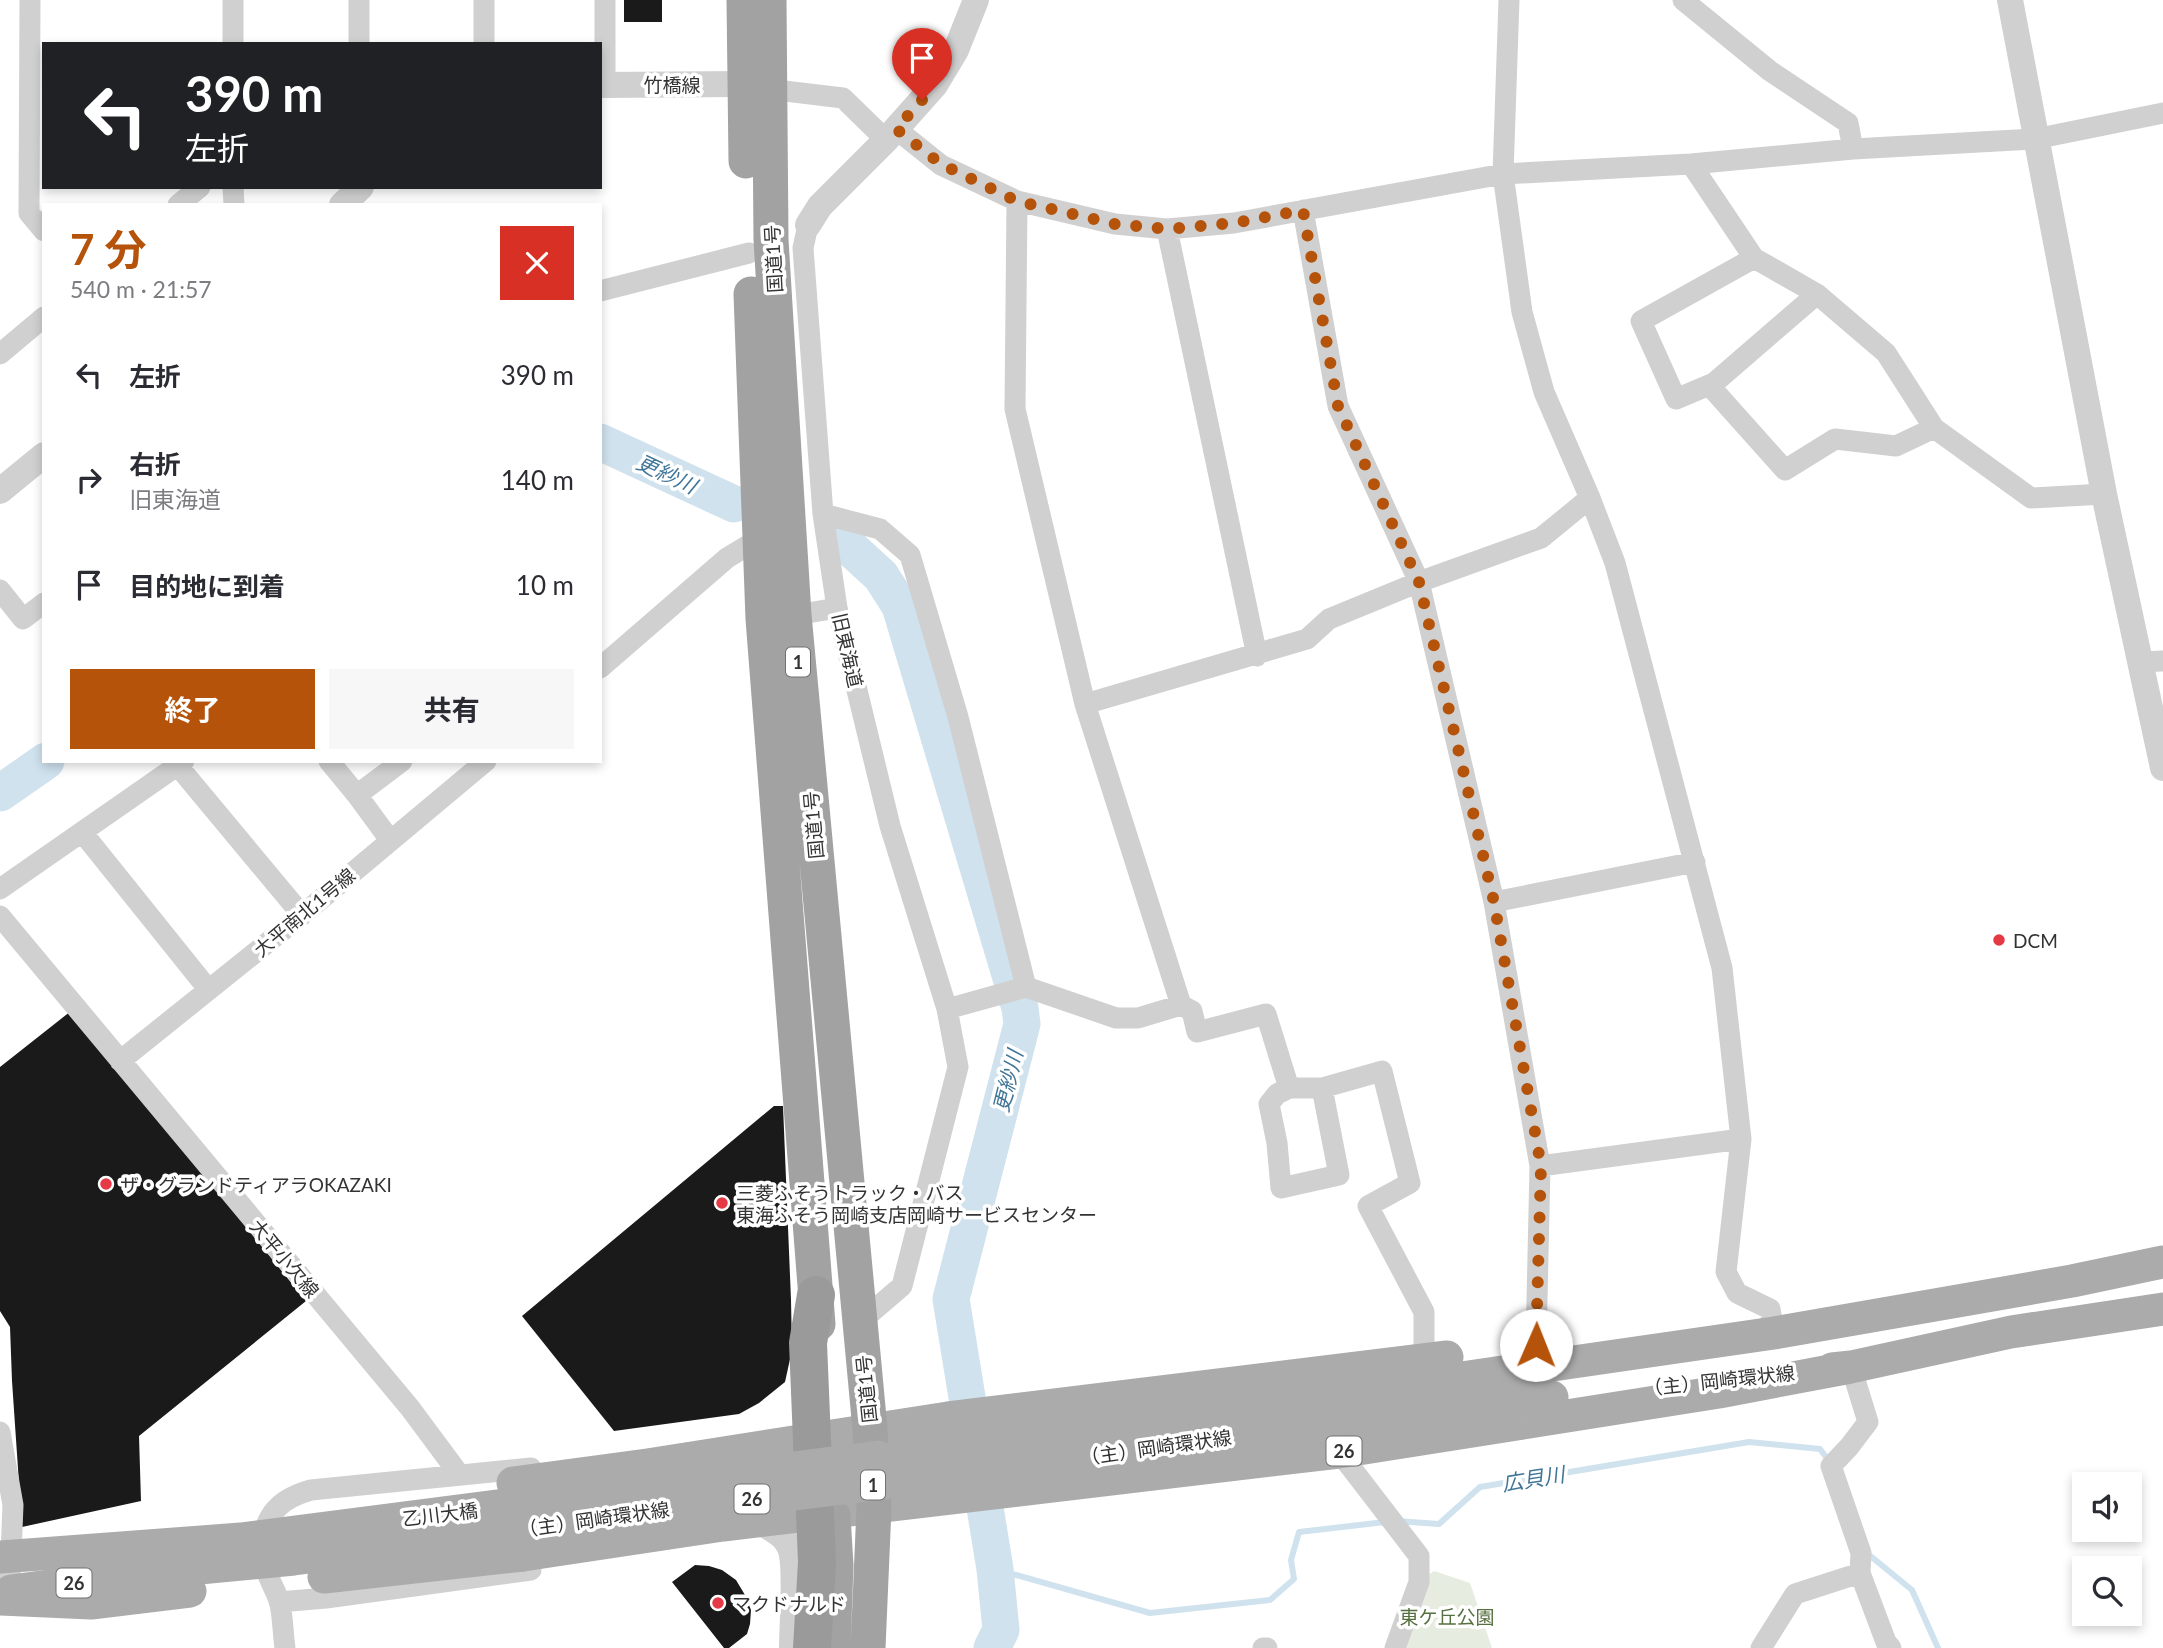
<!DOCTYPE html>
<html lang="ja">
<head>
<meta charset="utf-8">
<style>
	:root { --surface:#fff; --page:#f7f7f7; --text:#2b2b33; --muted:#7c7c81; --accent:#b45309 }
	body { margin:0; font-family:Lato,"Noto Sans JP",sans-serif; background:var(--page); color:var(--text); height:100vh; display:flex; flex-direction:column; font-size:26px; white-space:nowrap }
	* { box-sizing:border-box; margin:0 }
	p { font-size:23px; color:var(--muted) }
	.icon { flex:none; width:38px; height:38px; fill:none; stroke:currentColor; stroke-width:2; stroke-linecap:round; stroke-linejoin:round }
	.map { position:relative; flex:1; overflow:hidden }
	.details { position:absolute; left:42px; top:203px; width:560px; height:560px; display:flex; flex-direction:column; background:var(--surface); border-radius:0px; box-shadow:0 4px 10px #0003 }
	.details>* { flex:none }
	.banner { position:absolute; left:42px; top:42px; width:560px; height:147px; border-radius:0px; box-shadow:0 4px 10px #0003; background:#202124; color:#fff; overflow:hidden }
	.controls { position:absolute; left:2072px; top:1472px; display:grid; gap:14px }
	.controls a { display:grid; place-items:center; width:70px; height:70px; border-radius:0px; background:var(--surface); box-shadow:0 4px 10px #0003; font-size:35px }
	.pin { position:absolute; display:grid; place-items:center; width:60px; height:60px; color:#fff; margin:-72px -30px; border-radius:50% 50% 50% 0; rotate:-45deg; box-shadow:0 0 7px #0007 }
	.pin .icon { rotate:45deg }
	.me { position:absolute; width:77px; margin:-38px; rotate:1deg; stroke-linejoin:round; filter:drop-shadow(0 0 5px #0008) }
	.turn { display:flex; align-items:center; gap:24px; height:147px; padding:0 28px; font-size:32px }
	.turn .icon { width:91px; height:91px; stroke-width:2.5 }
	.turn b { display:block; font-size:49px; line-height:60px }
	.round { display:grid; place-items:center; flex:none; width:74px; height:74px; border-radius:0px; background:var(--page) }
	.headline { display:flex; align-items:center; justify-content:space-between; height:119px; padding:0 28px }
	h1 { font-size:42px; font-weight:700; line-height:52px; color:var(--accent) }
	.primary-button { display:flex; gap:14px; margin-top:auto; padding:14px 28px }
	.primary-button a { flex:1; height:80px; border-radius:0px; background:var(--accent); color:#fff; font-size:28px; font-weight:700; line-height:80px; text-align:center }
	.primary-button a+a { background:var(--page); color:var(--text) }
	ul { padding:0; list-style:none }
	li { display:flex; align-items:center; gap:21px; height:105px; padding:0 28px }
	li div { flex:1 }
	li b { display:block; font-size:26px }
	li em { font-style:normal }
	.map>svg:first-child { display:block }
</style>
</head>
<body>
<div class="map">
<svg width="2163" height="1648" viewBox="0 0 2163 1648">
	<rect width="100%" height="100%" fill="#fff"/>
	<!-- green -->
	<path fill="#e6ecdf" d="M 1434,1571 L 1470,1583 L 1492,1648 L 1402,1648 L 1425,1577 Z"/>
	<g fill="none" stroke-linecap="round" stroke-linejoin="round">
		<!-- stream -->
		<path stroke="#cfe2ee" stroke-width="6" d="M 1396,1521 L 1439,1524 L 1480,1487 L 1749,1442 L 1820,1449 L 1829,1461
			M 1868,1554 L 1912,1590 L 1938,1648
			M 995,1569 L 1150,1613 L 1270,1600 L 1294,1579 L 1291,1560 L 1299,1532 L 1385,1522"/>
		<!-- river -->
		<path stroke="#cfe2ee" stroke-width="37" d="M 600,442 L 734,504
			M 845,543 L 881,576 L 900,606 L 1020,1008 L 1022,1024 L 951,1299 L 995,1569 L 1001,1630 L 992,1648
			M 0,793 L 46,761"/>
	</g>
	<!-- building -->
	<path fill="#1a1a1a" d="M 624,0 L 662,0 L 662,22 L 624,22 Z
		M 71,1011 L 306,1301 L 139,1436 L 141,1501 L 22,1527 L 12,1381 L 10,1327 L 0,1311 L 0,1067 Z
		M 774,1106 L 783,1106 L 791,1300 L 792,1350 L 785,1382 L 759,1403 L 739,1414 L 614,1431 L 522,1316 Z
		M 695,1565 L 709,1566 L 722,1570 L 736,1580 L 745,1595 L 751,1610 L 750,1624 L 747,1634 L 729,1648 L 724,1648 L 672,1582 Z"/>
	<g fill="none" stroke-linecap="round" stroke-linejoin="round">
		<!-- minor -->
		<path stroke="#d0d0d0" stroke-width="21" d="M 30,0 L 29,213 L 44,231
			M 359,0 L 359,44
			M 484,0 L 484,44
			M 1509,0 L 1503,174 L 1522,312 L 1544,392 L 1590,498 L 1615,563 L 1722,968 L 1741,1139 L 1726,1272 L 1737,1293 L 1770,1309 L 1774,1333
			M 1683,0 L 1770,71 L 1848,123 L 1853,149
			M 233,44 L 233,0
			M 605,85 L 605,0
			M 760,88 L 843,98 L 886,140
			M 896,129 L 941,165 L 1017,201 L 1115,224 L 1167,229 L 1234,223 L 1503,174 L 1691,164 L 1853,149 L 2035,139 L 2163,113
			M 1691,164 L 1754,258 L 1817,294 L 1886,353 L 1934,428 L 2031,498 L 2104,494
			M 233,187 L 234,205
			M 178,205 L 200,187
			M 1303,210 L 1338,406 L 1419,582 L 1494,902 L 1540,1166 L 1536,1345
			M 808,225 L 803,248 L 823,514 L 837,608 L 890,826 L 947,1009 L 958,1067 L 902,1286 L 860,1322
			M 1167,229 L 1257,656
			M 1754,258 L 1641,321 L 1676,399 L 1714,383 L 1817,294
			M 600,291 L 749,253
			M 0,354 L 44,317
			M 1709,385 L 1785,470 L 1835,439 L 1896,446 L 1934,428
			M 823,514 L 880,529 L 910,555 L 958,717 L 1026,987
			M 0,590 L 23,619 L 44,603
			M 784,617 L 837,608
			M 2141,662 L 2163,661
			M 600,668 L 727,558 L 760,538
			M 1085,704 L 1307,639 L 1329,619 L 1419,582 L 1541,538 L 1590,498
			M 329,761 L 357,795 L 390,840
			M 178,766 L 302,915
			M 357,795 L 402,761
			M 82,832 L 208,989
			M 0,889 L 184,761
			M 1494,902 L 1695,862
			M 0,916 L 410,1408 L 459,1474
			M 1181,1005 L 1192,1011 L 1197,1032 L 1266,1014 L 1289,1088
			M 947,1009 L 1026,987 L 1116,1018 L 1138,1018 L 1181,1005 L 1085,704 L 1015,409 L 1017,201
			M 120,1061 L 302,915 L 486,761
			M 1322,1088 L 1339,1175 L 1281,1188 L 1277,1143 L 1269,1104 L 1277,1094 L 1289,1088 L 1322,1088 L 1382,1071 L 1410,1183 L 1368,1206 L 1424,1312 L 1424,1360
			M 1540,1166 L 1741,1139
			M 1851,1367 L 1868,1422 L 1849,1447 L 1831,1466 L 1861,1553 L 1860,1573 L 1886,1642 L 1891,1648
			M 0,1432 L 13,1505 L 10,1579 L 0,1591
			M 1339,1452 L 1419,1556 L 1419,1582 L 1395,1648
			M 279,1602 L 326,1598 L 531,1570
			M 285,1648 C 283,1634 283,1619 280,1604 C 277,1592 269,1581 266,1569 C 256,1528 270,1501 311,1490 L 531,1468
			M 1263,1648 L 1267,1648
			M 1761,1648 L 1795,1594 L 1860,1573"/>
		<!-- tertiary -->
		<path stroke="#d0d0d0" stroke-width="26" d="M 2010,0 L 2104,494 L 2163,768
			M 600,85 L 744,84
			M 342,205 L 361,187
			M 808,225 L 820,206 L 886,140 L 935,85 L 956,50 L 976,0
			M 0,491 L 44,455
			M 757,1520 C 769,1528 785,1534 790,1548 C 797,1564 792,1627 792,1648"/>
		<!-- primary -->
		<path stroke="#ababab" stroke-width="33" d="M 1832,1369 L 1851,1367 L 2011,1332 L 2163,1309
			M 1357,1417 L 1552,1397
			M 879,1457 L 1351,1394 L 1774,1333 L 2072,1281 L 2163,1262
			M 513,1483 L 647,1465 L 948,1418 L 1447,1357
			M 523,1555 L 723,1525 L 1339,1452 L 1719,1392 L 1851,1367
			M 11,1591 L 147,1573"/>
		<!-- trunk -->
		<path stroke="#a2a2a2" stroke-width="35" d="M 744,0 L 746,161
			M 769,0 L 771,240 L 794,615 L 870,1429 L 874,1508 L 868,1648
			M 751,294 L 763,619 L 818,1324
			M 833,1516 L 836,1565 L 833,1648"/>
		<!-- motorway -->
		<path stroke="#9a9a9a" stroke-width="38" d="M 812,1648 L 817,1562 L 808,1343 L 816,1295"/>
		<!-- primary-bridge -->
		<path stroke="#ababab" stroke-width="33" d="M 0,1557 L 241,1539 L 879,1457
			M 147,1573 L 294,1559 L 654,1511 L 1057,1462 L 1357,1417
			M 324,1577 L 523,1555
			M 0,1599 L 91,1603 L 190,1591"/>
	</g>
	<g fill="none" stroke-linecap="round" stroke-linejoin="round">
		<!-- route -->
		<path stroke="#b45309" stroke-width="12" stroke-dasharray="0 21.6" d="M 922,100 L 896,129 L 941,164 L 1017,201 L 1115,224 L 1167,229 L 1234,223 L 1303,210 L 1338,406 L 1419,582 L 1494,902 L 1541,1166 L 1536,1345"/>
	</g>
	<!-- markers -->
	<g fill="#e63946" stroke="#fff" stroke-width="2.5">
		<circle cx="1999" cy="940" r="7"/>
		<circle cx="106" cy="1184" r="7"/>
		<circle cx="722" cy="1203" r="7"/>
		<circle cx="718" cy="1603" r="7"/>
	</g>
	<g text-anchor="middle" dominant-baseline="central" stroke-width="7" stroke-linejoin="round" paint-order="stroke">
		<!-- shield labels -->
		<g fill="#fff" stroke="#707070" stroke-width="2">
			<rect x="786" y="647.5" width="24" height="29" rx="5"/>
			<rect x="1326.5" y="1436.5" width="35" height="29" rx="5"/>
			<rect x="861" y="1470.5" width="24" height="29" rx="5"/>
			<rect x="734.5" y="1484.5" width="35" height="29" rx="5"/>
			<rect x="56.5" y="1568.5" width="35" height="29" rx="5"/>
		</g>
		<g font-size="18" font-weight="bold" fill="#333">
			<text x="798" y="662">1</text>
			<text x="1344" y="1451">26</text>
			<text x="873" y="1485">1</text>
			<text x="752" y="1499">26</text>
			<text x="74" y="1583">26</text>
		</g>
		<!-- street labels -->
		<g font-size="19" fill="#333" stroke="#fff">
			<text x="672" y="84">竹橋線</text>
			<text transform="translate(773 259) rotate(-93)">国道1号</text>
			<text transform="translate(848 650) rotate(77)">旧東海道</text>
			<text transform="translate(813 825) rotate(-95)">国道1号</text>
			<text transform="translate(304 912) rotate(-40)">大平南北1号線</text>
			<text transform="translate(285 1258) rotate(50)">大平小欠線</text>
			<text transform="translate(1719 1380) rotate(-6)">（主）岡崎環状線</text>
			<text transform="translate(866 1389) rotate(-96)">国道1号</text>
			<text transform="translate(1156 1447) rotate(-8)">（主）岡崎環状線</text>
			<text transform="translate(440 1514) rotate(-7)">乙川大橋</text>
			<text transform="translate(594 1519) rotate(-8)">（主）岡崎環状線</text>
		</g>
		<!-- poi labels -->
		<g font-size="19" fill="#333" stroke="#fff" text-anchor="start">
			<text x="2013" y="940">DCM</text>
			<text x="120" y="1184">ザ・グランドティアラOKAZAKI</text>
			<text x="736" y="1192">三菱ふそうトラック・バス<tspan x="736" dy="22">東海ふそう岡崎支店岡崎サービスセンター</tspan></text>
			<text x="732" y="1603">マクドナルド</text>
		</g>
		<!-- park labels -->
		<g font-size="19" fill="#56703f" stroke="#fff">
			<text x="1447" y="1616">東ケ丘公園</text>
		</g>
		<!-- water labels -->
		<g font-size="21" font-style="italic" fill="#3f7597" stroke="#fff">
			<text transform="translate(667 473) rotate(25)">更紗川</text>
			<text transform="translate(1007 1081) rotate(-76)">更紗川</text>
			<text transform="translate(1533 1478) rotate(-9)">広貝川</text>
		</g>
	</g>
</svg>
<div class="controls">
<a><svg class="icon" aria-label="sound" viewBox="0 0 24 24"><path d="M4 9h4l5-4v14l-5-4H4zM17 9q2 3 0 6"/></svg></a>
<a><svg class="icon" aria-label="search" viewBox="0 0 24 24"><circle cx="10" cy="10" r="6"/><path d="M15 15l6 6"/></svg></a>
</div>
<div class="pin" style="left:922px;top:100px;background:#d93025"><svg class="icon" aria-label="arrive" viewBox="0 0 24 24"><path d="M6 21V4h12l-3 4 3 4H6"/></svg></div>
<svg class="me" style="left:1536px;top:1345px" viewBox="-20 -20 40 40"><circle r="19" fill="#fff"/><path d="M0-13L10 11 0 6-10 11z" fill="#b45309"/></svg>
<div class="banner">
<div class="turn"><svg class="icon" aria-label="left" viewBox="0 0 24 24"><path d="M17 20v-9H6M10 6l-5 5 5 5"/></svg><div><b>390 m</b>左折</div></div>
</div>
<section class="details">
<div class="headline"><div><h1>7 分</h1><p>540 m · 21:57</p></div><a class="round" style="background:#d93025;color:#fff"><svg class="icon" aria-label="close" viewBox="0 0 24 24"><path d="M6 6l12 12M18 6L6 18"/></svg></a></div>
<ul>
<li><svg class="icon" aria-label="left" viewBox="0 0 24 24"><path d="M17 20v-9H6M10 6l-5 5 5 5"/></svg><div><b>左折</b></div><em>390 m</em></li>
<li><svg class="icon" aria-label="right" viewBox="0 0 24 24"><path d="M7 20v-9h11M14 6l5 5-5 5"/></svg><div><b>右折</b><p>旧東海道</p></div><em>140 m</em></li>
<li><svg class="icon" aria-label="arrive" viewBox="0 0 24 24"><path d="M6 21V4h12l-3 4 3 4H6"/></svg><div><b>目的地に到着</b></div><em>10 m</em></li>
</ul>
<div class="primary-button"><a>終了</a><a>共有</a></div>
</section>
</div>
</body>
</html>
